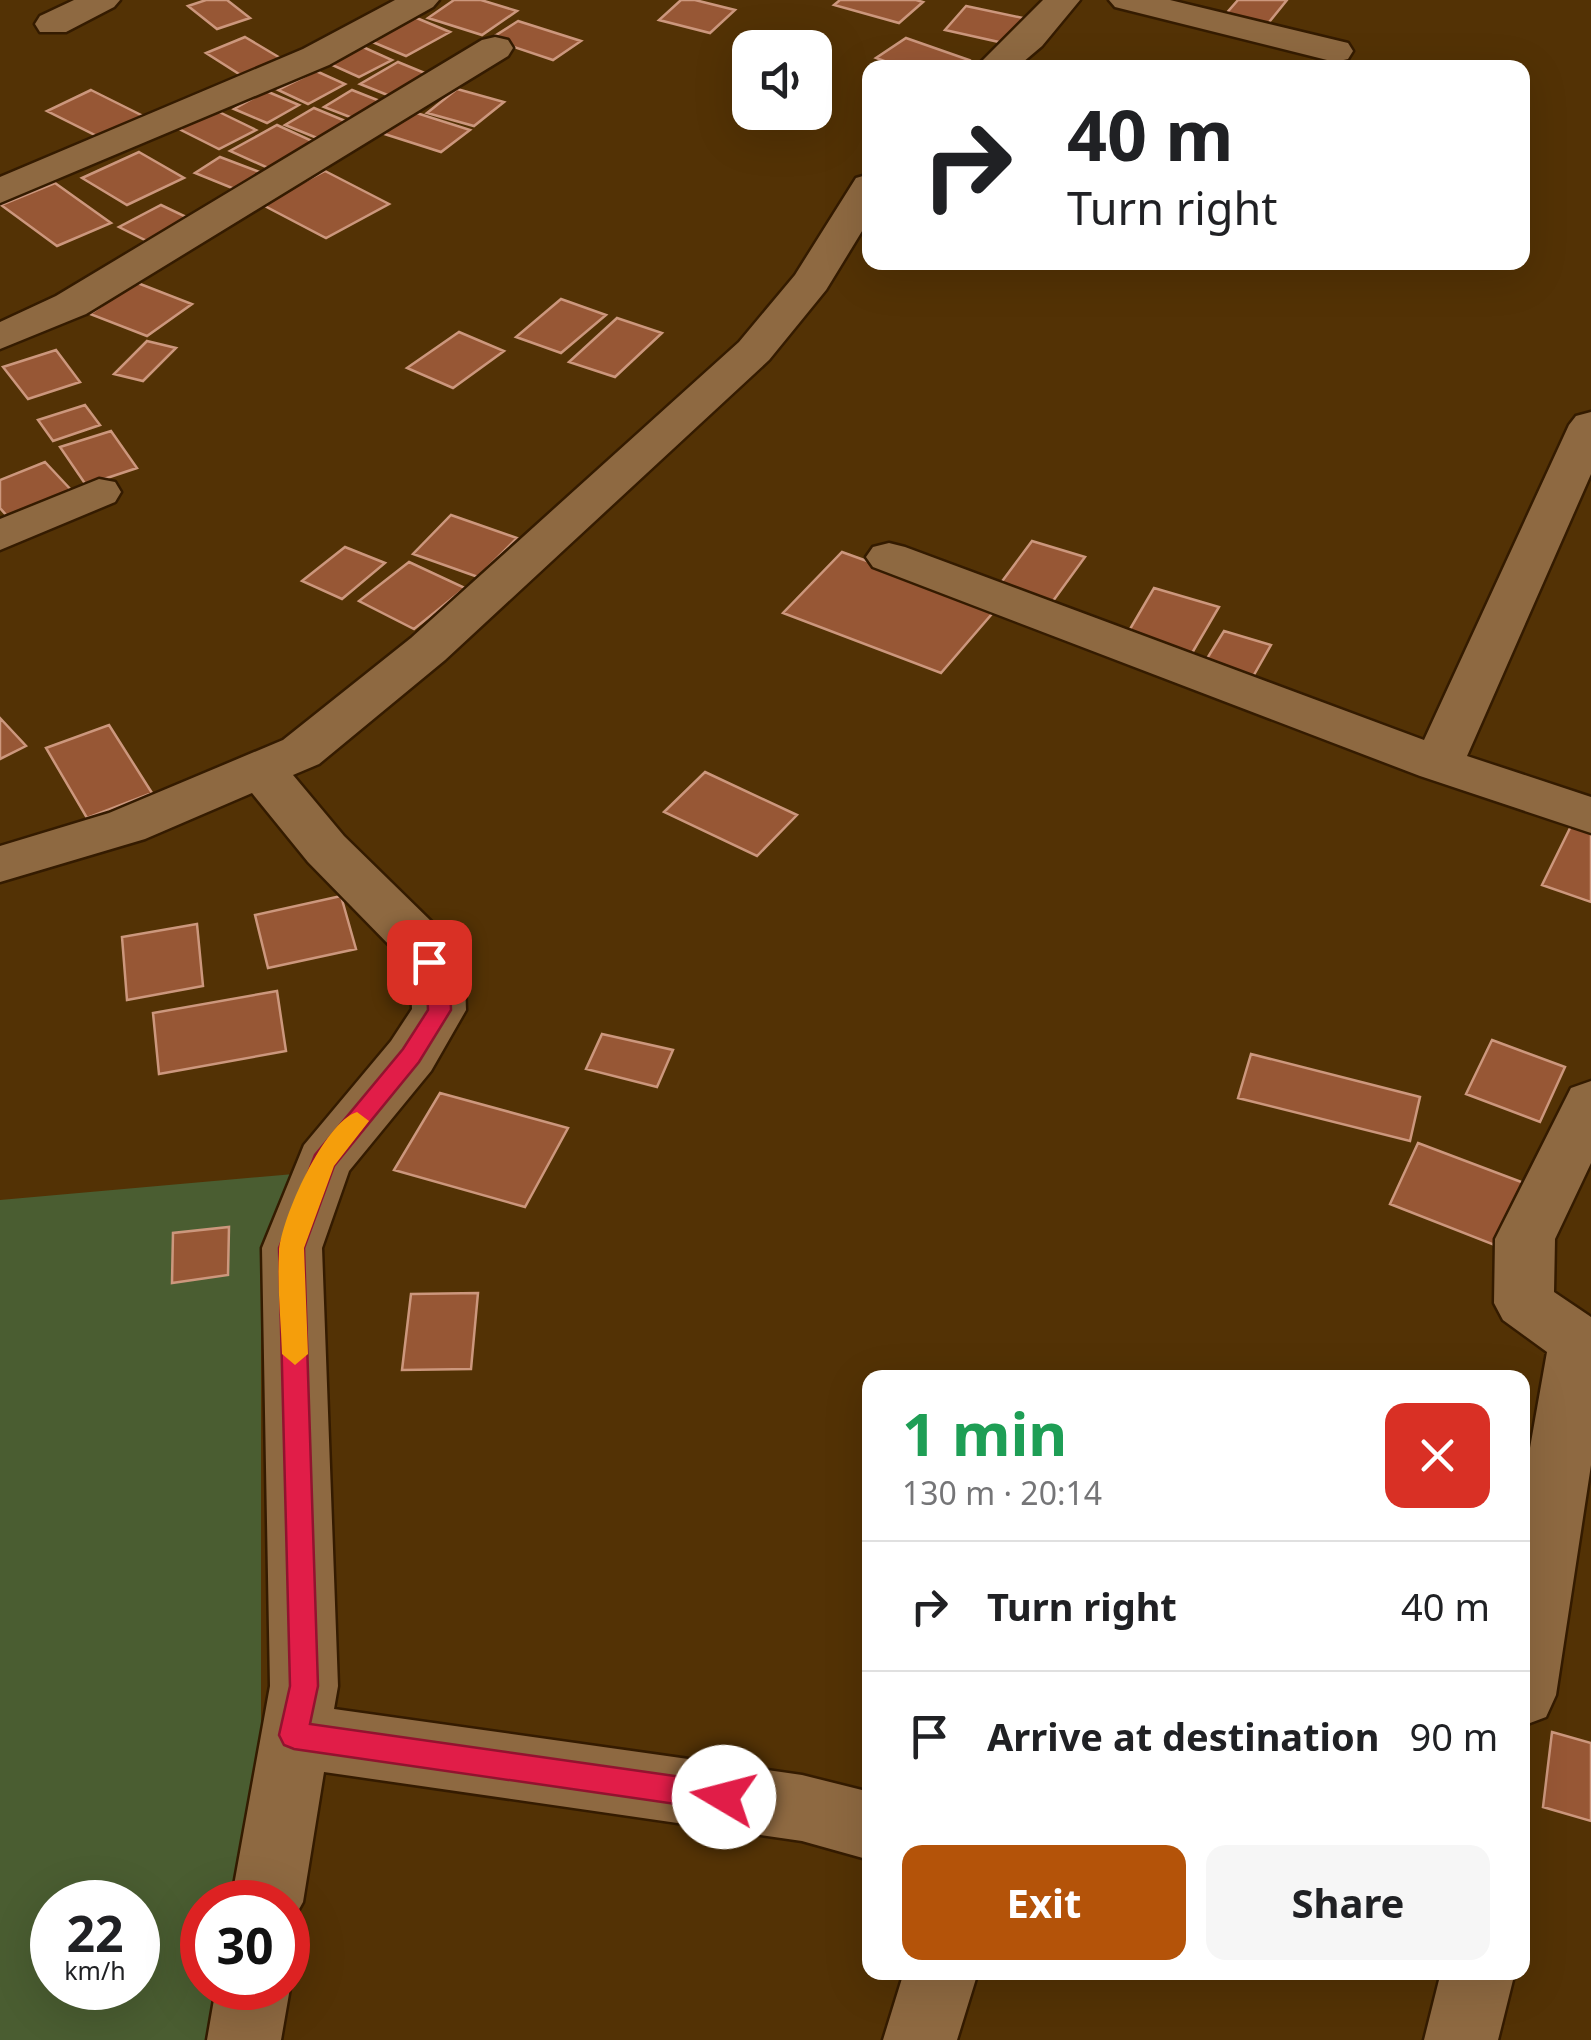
<!DOCTYPE html>
<html lang="en">
<head>
<meta charset="utf-8">
<style>
	:root { --surface:#fff; --page:#f6f6f6; --text:#202124; --muted:#757577; --line:#e0e0e0; --accent:#b45309 }
	body { margin:0; font-family:"Noto Sans",sans-serif; background:var(--page); color:var(--text); height:100vh; display:flex; flex-direction:column; font-size:38px; white-space:nowrap }
	* { box-sizing:border-box; margin:0 }
	p { font-size:32px; color:var(--muted) }
	.icon { flex:none; width:55px; height:55px; fill:none; stroke:currentColor; stroke-width:2; stroke-linecap:round; stroke-linejoin:round }
	.map { position:relative; flex:1; overflow:hidden }
	.details { position:absolute; left:862px; top:1370px; width:668px; height:610px; display:flex; flex-direction:column; background:var(--surface); border-radius:20px; box-shadow:0 10px 40px #0002 }
	.details>* { flex:none }
	.guide { position:absolute; left:862px; top:60px; width:668px; height:210px; border-radius:20px; box-shadow:0 10px 40px #0002; background:#fff; color:var(--text); overflow:hidden }
	.buttons { position:absolute; left:732px; top:30px; display:grid; gap:20px }
	.buttons a { display:grid; place-items:center; width:100px; height:100px; border-radius:20px; background:var(--surface); box-shadow:0 10px 40px #0002; font-size:50px }
	.speed { position:absolute; left:30px; top:1880px; display:flex; gap:20px; font-size:50px; font-weight:700; text-align:center }
	.speed>* { display:grid; place-content:center; width:130px; height:130px; border-radius:50%; background:var(--surface); box-shadow:0 10px 40px #0002; line-height:1 }
	.speed small { font-size:25px; font-weight:400 }
	.speed .limit { border:15px solid #d22; background:#fff; color:#111 }
	.pin { position:absolute; display:grid; place-items:center; width:85px; height:85px; color:#fff; margin:-42px; border-radius:20px; box-shadow:0 5px 15px #0006 }
	.me { position:absolute; width:110px; margin:-55px; rotate:278deg; stroke-linejoin:round; filter:drop-shadow(0 0 8px #0008) }
	.turn { display:flex; align-items:center; gap:35px; height:210px; padding:0 40px; font-size:45px }
	.turn .icon { width:130px; height:130px; stroke-width:2.5 }
	.turn b { display:block; font-size:70px; line-height:85px }
	.round { display:grid; place-items:center; flex:none; width:105px; height:105px; border-radius:20px; background:var(--page) }
	.overview { display:flex; align-items:center; justify-content:space-between; height:170px; padding:0 40px }
	h1 { font-size:60px; font-weight:700; line-height:75px; color:#1e9e55 }
	.primary-button { display:flex; gap:20px; margin-top:auto; padding:20px 40px }
	.primary-button a { flex:1; height:115px; border-radius:20px; background:var(--accent); color:#fff; font-size:40px; font-weight:700; line-height:115px; text-align:center }
	.primary-button a+a { background:var(--page); color:var(--text) }
	ul { padding:0; list-style:none }
	li { display:flex; align-items:center; gap:30px; height:130px; padding:0 40px; border-top:2px solid var(--line) }
	li div { flex:1 }
	li b { display:block; font-size:38px }
	li em { font-style:normal }
	.map>svg:first-child { display:block }
</style>
</head>
<body>
<div class="map">
<svg width="1591" height="2040" viewBox="0 0 1591 2040">
	<rect width="100%" height="100%" fill="#533205"/>
	<!-- green -->
	<path fill="#4a5d31" fill-rule="evenodd" d="M 294,1174 L 261,1258 L 261,1732 L 238,1902 L 202,1902 L 202,1988 L 227,1988 L 219,2040 L 0,2040 L 0,1200 ZM 52,1902 L 138,1902 L 138,1988 L 52,1988 Z"/>
	<!-- building -->
	<path fill="#975735" stroke="#cc977d" stroke-width="2.5" d="M 206,0 L 227,0 L 250,18 L 217,29 L 188,6 Z
		M 454,0 L 481,0 L 517,11 L 482,35 L 428,18 Z
		M 681,0 L 695,0 L 735,10 L 710,33 L 659,20 Z
		M 840,0 L 916,0 L 923,2 L 899,23 L 834,5 Z
		M 1238,0 L 1287,0 L 1266,26 L 1224,16 Z
		M 966,6 L 1028,19 L 1008,44 L 945,30 Z
		M 407,14 L 450,32 L 406,56 L 363,38 Z
		M 518,21 L 581,41 L 553,60 L 490,39 Z
		M 245,37 L 287,62 L 247,79 L 206,53 Z
		M 906,38 L 969,60 L 959,68 L 903,68 L 876,58 Z
		M 354,43 L 392,60 L 359,77 L 321,60 Z
		M 398,62 L 432,76 L 395,98 L 360,84 Z
		M 316,71 L 345,84 L 308,104 L 278,90 Z
		M 457,89 L 504,102 L 474,126 L 427,113 Z
		M 91,90 L 145,117 L 101,138 L 47,111 Z
		M 352,90 L 390,105 L 363,122 L 324,107 Z
		M 266,91 L 299,105 L 267,123 L 234,109 Z
		M 314,108 L 355,125 L 327,142 L 285,125 Z
		M 213,109 L 256,130 L 219,149 L 177,128 Z
		M 404,109 L 470,130 L 441,152 L 375,131 Z
		M 277,125 L 321,145 L 275,171 L 230,151 Z
		M 139,152 L 184,178 L 127,205 L 82,178 Z
		M 220,157 L 273,177 L 247,194 L 195,173 Z
		M 325,171 L 389,204 L 326,238 L 261,204 Z
		M 55,183 L 111,223 L 57,246 L 1,205 Z
		M 161,205 L 197,222 L 155,245 L 119,227 Z
		M 135,282 L 192,304 L 147,336 L 90,314 Z
		M 561,299 L 606,315 L 561,353 L 516,337 Z
		M 617,318 L 662,333 L 615,377 L 569,362 Z
		M 459,332 L 504,351 L 453,388 L 407,368 Z
		M 147,341 L 176,348 L 143,381 L 114,374 Z
		M 56,350 L 80,382 L 28,399 L 3,367 Z
		M 85,405 L 100,425 L 53,441 L 38,420 Z
		M 111,431 L 137,468 L 86,485 L 60,447 Z
		M 45,462 L 73,492 L 8,517 L 0,508 L 0,480 Z
		M 451,515 L 517,538 L 478,577 L 413,554 Z
		M 1032,541 L 1085,557 L 1053,601 L 1000,584 Z
		M 345,547 L 385,563 L 342,599 L 302,581 Z
		M 842,552 L 997,608 L 941,673 L 783,613 Z
		M 409,562 L 465,588 L 414,629 L 359,601 Z
		M 1154,588 L 1219,607 L 1188,660 L 1123,641 Z
		M 1224,631 L 1271,645 L 1251,680 L 1203,665 Z
		M 0,718 L 26,746 L 0,759 Z
		M 109,725 L 152,793 L 87,818 L 46,748 Z
		M 705,772 L 797,815 L 757,856 L 664,812 Z
		M 1573,822 L 1591,828 L 1591,902 L 1542,885 Z
		M 341,896 L 356,949 L 268,968 L 255,915 Z
		M 197,924 L 203,986 L 127,1000 L 122,937 Z
		M 277,991 L 286,1051 L 159,1074 L 153,1013 Z
		M 602,1034 L 673,1050 L 657,1087 L 586,1069 Z
		M 1492,1040 L 1565,1067 L 1540,1122 L 1466,1094 Z
		M 1251,1054 L 1420,1097 L 1410,1141 L 1238,1098 Z
		M 440,1093 L 568,1128 L 525,1207 L 394,1170 Z
		M 1418,1143 L 1524,1183 L 1497,1246 L 1390,1204 Z
		M 229,1227 L 228,1275 L 172,1283 L 173,1233 Z
		M 478,1293 L 471,1369 L 402,1370 L 411,1294 Z
		M 1552,1732 L 1591,1743 L 1591,1821 L 1543,1807 Z"/>
	<g fill="none" stroke-linecap="round" stroke-linejoin="round">
		<!-- minor casing -->
		<g stroke="#341b00" stroke-width="5">
			<path id="minor" d="M 74,0 L 120,0 L 114,7 L 66,32 L 40,32 L 35,24 L 40,16 Z
				M 395,0 L 439,0 L 433,7 L 329,65 L 0,203 L 0,177 L 303,49 Z
				M 1043,0 L 1080,0 L 1042,46 L 1016,68 L 975,68 Z
				M 1109,0 L 1170,0 L 1348,43 L 1353,51 L 1348,59 L 1335,62 L 1115,7 Z
				M 495,37 L 508,40 L 513,48 L 508,56 L 86,314 L 0,349 L 0,322 L 56,296 L 482,40 Z
				M 870,174 L 870,218 L 826,290 L 769,360 L 445,660 L 319,764 L 293,775 L 344,836 L 438,928 L 465,983 L 466,1010 L 431,1071 L 349,1171 L 322,1248 L 338,1686 L 334,1709 L 802,1775 L 870,1792 L 870,1860 L 802,1841 L 324,1772 L 303,1902 L 288,1929 L 288,1902 L 231,1902 L 270,1686 L 262,1248 L 304,1145 L 391,1041 L 412,1009 L 411,983 L 397,953 L 308,862 L 252,793 L 145,839 L 0,882 L 0,846 L 109,813 L 283,740 L 411,638 L 739,342 L 795,275 L 856,178 Z
				M 1591,412 L 1591,474 L 1467,756 L 1591,797 L 1591,833 L 1420,776 L 873,567 L 866,557 L 873,547 L 889,543 L 905,547 L 1424,740 L 1569,425 L 1576,416 Z
				M 99,479 L 115,482 L 121,492 L 115,502 L 0,550 L 0,519 Z
				M 1591,1081 L 1591,1163 L 1555,1239 L 1554,1292 L 1591,1317 L 1591,1465 L 1556,1695 L 1546,1717 L 1522,1726 L 1522,1493 L 1547,1352 L 1503,1320 L 1494,1303 L 1495,1239 L 1571,1088 Z
				M 904,1972 L 978,1972 L 957,2040 L 883,2040 Z
				M 1441,1972 L 1515,1972 L 1498,2040 L 1424,2040 Z
				M 288,1982 L 290,1988 L 281,2040 L 207,2040 L 216,1988 L 288,1988 Z"/>
		</g>
		<!-- minor -->
		<use href="#minor" fill="#8e6941" fill-rule="evenodd"/>
	</g>
	<!-- route -->
	<path fill="#e11d48" stroke="#92132f" stroke-width="2.5" d="M 429,954 L 437,957 L 450,983 L 451,1010 L 419,1062 L 334,1166 L 304,1248 L 318,1686 L 310,1724 L 724,1783 L 734,1787 L 738,1797 L 734,1806 L 724,1811 L 294,1749 L 284,1745 L 279,1735 L 290,1686 L 279,1248 L 315,1155 L 403,1049 L 428,1010 L 427,983 L 418,962 Z"/>
	<!-- slow -->
	<path fill="#f59e0b" d="M 357,1112 L 369,1121 L 334,1166 L 304,1248 L 308,1354 L 295,1365 L 282,1354 C 281,1321 277,1286 279,1252 C 281,1219 324,1122 357,1112 Z"/>
</svg>
<div class="buttons">
<a><svg class="icon" aria-label="sound" viewBox="0 0 24 24"><path d="M4 9h4l5-4v14l-5-4H4zM17 9q2 3 0 6"/></svg></a>
</div>
<div class="speed"><div>22<small>km/h</small></div><div class="limit">30</div></div>
<div class="pin" style="left:429px;top:962px;background:#d93025"><svg class="icon" aria-label="arrive" viewBox="0 0 24 24"><path d="M6 21V4h12l-3 4 3 4H6"/></svg></div>
<svg class="me" style="left:724px;top:1797px" viewBox="-20 -20 40 40"><circle r="19" fill="#fff"/><path d="M0-13L10 11 0 6-10 11z" fill="#e11d48"/></svg>
<div class="guide">
<div class="turn"><svg class="icon" aria-label="right" viewBox="0 0 24 24"><path d="M7 20v-9h11M14 6l5 5-5 5"/></svg><div><b>40 m</b>Turn right</div></div>
</div>
<section class="details">
<div class="overview"><div><h1>1 min</h1><p>130 m · 20:14</p></div><a class="round" style="background:#d93025;color:#fff"><svg class="icon" aria-label="close" viewBox="0 0 24 24"><path d="M6 6l12 12M18 6L6 18"/></svg></a></div>
<ul>
<li><svg class="icon" aria-label="right" viewBox="0 0 24 24"><path d="M7 20v-9h11M14 6l5 5-5 5"/></svg><div><b>Turn right</b></div><em>40 m</em></li>
<li><svg class="icon" aria-label="arrive" viewBox="0 0 24 24"><path d="M6 21V4h12l-3 4 3 4H6"/></svg><div><b>Arrive at destination</b></div><em>90 m</em></li>
</ul>
<div class="primary-button"><a>Exit</a><a>Share</a></div>
</section>
</div>
</body>
</html>
